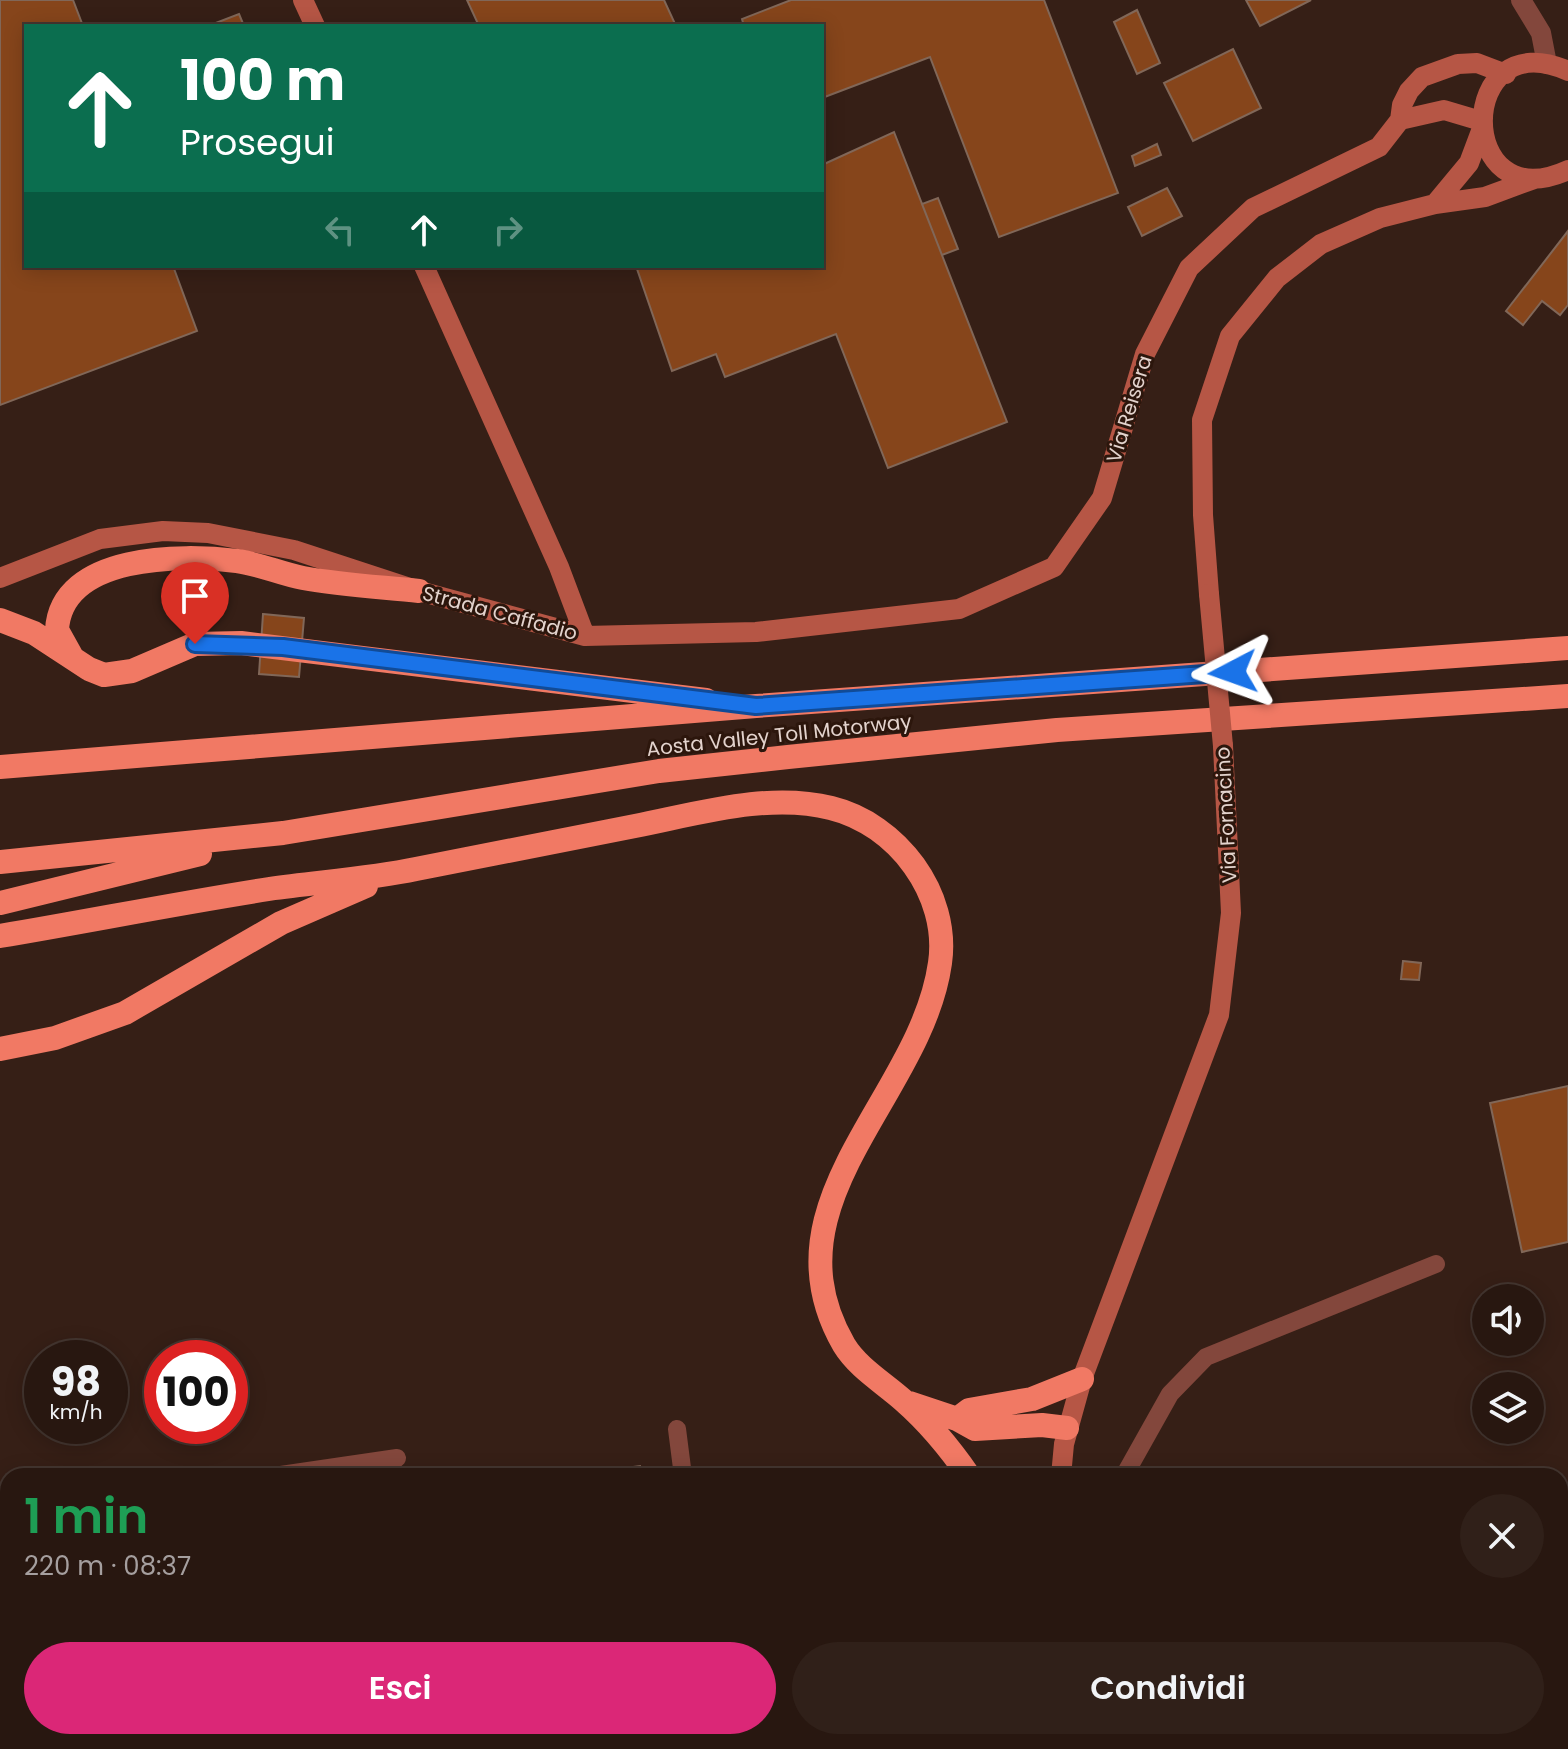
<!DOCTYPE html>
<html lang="it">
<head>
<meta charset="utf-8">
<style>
	:root { --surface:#281710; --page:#302019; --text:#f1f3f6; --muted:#a59f9f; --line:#443630; --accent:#db2777 }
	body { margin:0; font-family:Poppins,sans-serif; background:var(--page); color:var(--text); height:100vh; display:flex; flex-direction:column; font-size:30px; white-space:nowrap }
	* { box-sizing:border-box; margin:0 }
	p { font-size:26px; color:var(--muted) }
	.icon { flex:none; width:44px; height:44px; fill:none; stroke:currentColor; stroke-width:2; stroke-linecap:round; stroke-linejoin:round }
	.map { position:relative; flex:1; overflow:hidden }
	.panel { position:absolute; left:0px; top:1468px; width:1568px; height:282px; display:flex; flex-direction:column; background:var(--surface); border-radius:24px 24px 0 0; box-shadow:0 4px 20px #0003,0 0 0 2px var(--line) }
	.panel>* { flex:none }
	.hud { position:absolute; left:24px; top:24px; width:800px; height:244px; border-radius:0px; box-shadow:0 4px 20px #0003,0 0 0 2px var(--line); background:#0b6e4f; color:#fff; overflow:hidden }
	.controls { position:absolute; left:1472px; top:1284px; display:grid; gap:16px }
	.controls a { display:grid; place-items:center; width:72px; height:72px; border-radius:50%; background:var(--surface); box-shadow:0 4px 20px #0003,0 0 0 2px var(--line); font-size:40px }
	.speed { position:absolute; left:24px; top:1340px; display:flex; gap:16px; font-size:40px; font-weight:700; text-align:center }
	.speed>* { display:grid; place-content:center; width:104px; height:104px; border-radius:50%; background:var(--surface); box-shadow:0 4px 20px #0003,0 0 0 2px var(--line); line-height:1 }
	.speed small { font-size:20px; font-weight:400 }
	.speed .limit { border:12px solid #d22; background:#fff; color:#111 }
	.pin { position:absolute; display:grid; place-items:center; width:68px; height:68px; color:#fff; margin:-82px -34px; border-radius:50% 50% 50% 0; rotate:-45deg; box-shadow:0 0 8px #0007 }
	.pin .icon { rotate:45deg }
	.me { position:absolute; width:88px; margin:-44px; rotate:266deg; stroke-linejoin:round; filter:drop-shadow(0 0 6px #0008) }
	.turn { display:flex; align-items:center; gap:28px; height:168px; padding:0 24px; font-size:36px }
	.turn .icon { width:104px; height:104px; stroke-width:2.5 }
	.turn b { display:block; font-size:56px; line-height:68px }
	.lanes { display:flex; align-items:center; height:76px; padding:0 24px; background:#0003; justify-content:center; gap:40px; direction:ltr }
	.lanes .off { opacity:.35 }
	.round { display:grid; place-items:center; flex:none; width:84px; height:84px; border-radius:42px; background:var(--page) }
	.summary { display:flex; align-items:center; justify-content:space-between; height:136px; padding:0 24px }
	h1 { font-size:48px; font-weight:600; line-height:60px; color:#1e9e55 }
	.button { display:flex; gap:16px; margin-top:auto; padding:16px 24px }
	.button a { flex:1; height:92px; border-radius:48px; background:var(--accent); color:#fff; font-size:32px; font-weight:600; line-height:92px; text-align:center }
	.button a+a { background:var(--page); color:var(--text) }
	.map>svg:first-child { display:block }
</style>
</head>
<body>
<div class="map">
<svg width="1568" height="1749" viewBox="0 0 1568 1749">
	<rect width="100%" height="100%" fill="#361f16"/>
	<!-- building -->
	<path fill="#86451b" stroke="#816758" stroke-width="2" d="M 0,0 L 73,0 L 83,26 L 26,26 L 26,266 L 173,266 L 197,331 L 0,405 Z
		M 467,0 L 664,0 L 676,26 L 479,26 Z
		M 791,0 L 1044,0 L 1118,193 L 999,237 L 930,57 L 822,98 L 822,26 L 744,26 L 742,19 Z
		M 1246,0 L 1311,0 L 1260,26 Z
		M 1137,10 L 1160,63 L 1137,74 L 1114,22 Z
		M 239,14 L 244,26 L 208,26 Z
		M 1233,49 L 1261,108 L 1193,141 L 1164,83 Z
		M 894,132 L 1007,422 L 888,468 L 836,334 L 725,377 L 716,354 L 672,371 L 636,266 L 822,266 L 822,165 Z
		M 1157,144 L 1161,155 L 1135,166 L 1132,156 Z
		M 1167,188 L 1182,216 L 1142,236 L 1128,207 Z
		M 938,198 L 958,249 L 942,255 L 922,204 Z
		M 1568,231 L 1568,305 L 1560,315 L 1542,301 L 1523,325 L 1506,311 Z
		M 263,614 L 304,618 L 299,677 L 259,674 Z
		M 1403,961 L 1421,963 L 1419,980 L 1401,979 Z
		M 1568,1086 L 1568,1242 L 1522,1252 L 1490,1103 Z
		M 640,1466 L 641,1476 L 562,1476 Z
		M 8,1605 L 8,1742 L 76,1742 L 77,1749 L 0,1749 L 0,1606 Z
		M 295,1742 L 348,1742 L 296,1749 Z"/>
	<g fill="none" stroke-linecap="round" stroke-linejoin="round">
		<!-- lane -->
		<path stroke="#83473c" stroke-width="18" d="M 677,1429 L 683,1476
			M 274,1476 L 397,1458
			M 1124,1476 L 1170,1394 L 1206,1357 L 1436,1264
			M 200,1742 L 201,1749
			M 570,1749 L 604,1742
			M 705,1749 L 705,1742"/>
		<!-- street -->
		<path stroke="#83473c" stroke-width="20" d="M 1521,0 L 1541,33 L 1547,64"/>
		<!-- secondary -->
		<path stroke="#b65645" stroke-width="20" d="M 303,0 L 315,26
			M 1568,71 C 1455,20 1454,222 1568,170
			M 1400,120 L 1444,110 L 1481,121
			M 1435,204 L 1469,163 L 1481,131
			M 424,266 L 559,567 L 585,636
			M 0,578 L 100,539 L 163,531 L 208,533 L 294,550 L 419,591 L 585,636 L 756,632 L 959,609 L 1054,567 L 1102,498 L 1145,354 L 1189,268 L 1253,208 L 1379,147 L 1400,120 L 1402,105 L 1409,91 L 1422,77 L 1458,64 L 1477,63 L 1506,74
			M 1209,594 L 1203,515 L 1202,420 L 1230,336 L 1277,278 L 1321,244 L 1380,218 L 1435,204 L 1485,197 L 1534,179
			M 1061,1476 L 1064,1444 L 1082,1379 L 1219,1015 L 1231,913 L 1223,746
			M 1085,1742 L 1087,1749"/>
		<!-- highway -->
		<path stroke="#f17964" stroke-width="24" d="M 0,620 L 34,633 L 89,669 L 104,675 L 132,671 L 195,644 L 241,643 L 706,700
			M 72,657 L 57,630 C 61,554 182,554 237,561 C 260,564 281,574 303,578 C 341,585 381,587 419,591
			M 0,767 L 756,706 L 1568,648
			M 0,862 L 283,833 L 659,771 L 788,757 L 1057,730 L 1568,696
			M 0,903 L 200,854
			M 0,936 C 89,921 179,903 269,889 C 318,882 368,879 416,869 C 489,855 562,841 635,826 C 697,814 768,792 831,808 C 897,824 950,894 940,963 C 921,1098 761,1202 844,1345 C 858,1368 884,1383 904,1401 C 928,1422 951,1450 969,1476
			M 0,1049 L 55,1038 L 125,1013 L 281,923 L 366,886
			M 909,1403 L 957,1419 L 975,1429 L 1042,1425 L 1067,1428
			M 957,1419 L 969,1410 L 1032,1399 L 1082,1379"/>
		<!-- secondary-bridge -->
		<path stroke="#b65645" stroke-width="20" d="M 1209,594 L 1223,746"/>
	</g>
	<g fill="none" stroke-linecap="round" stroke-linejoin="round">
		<!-- route casing -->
		<g stroke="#114b97" stroke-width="20">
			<path id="route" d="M 195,644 L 283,647 L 756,706 L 1233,672"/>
		</g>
		<!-- route -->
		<use href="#route" stroke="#1a73e8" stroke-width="14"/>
	</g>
	<g text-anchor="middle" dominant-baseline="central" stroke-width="6" stroke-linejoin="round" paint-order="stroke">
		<!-- street labels -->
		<g font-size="20" fill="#e3d3cd" stroke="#2c160c">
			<text transform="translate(1129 409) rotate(-73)">Via Reisera</text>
			<text transform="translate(500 613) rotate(15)">Strada Caffadio</text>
			<text transform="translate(779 735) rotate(-6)">Aosta Valley Toll Motorway</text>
			<text transform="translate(1226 815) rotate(-93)">Via Fornacino</text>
		</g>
	</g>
</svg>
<div class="controls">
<a><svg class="icon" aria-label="sound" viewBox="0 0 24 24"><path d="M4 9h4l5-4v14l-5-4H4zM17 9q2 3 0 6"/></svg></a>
<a><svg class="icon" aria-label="layers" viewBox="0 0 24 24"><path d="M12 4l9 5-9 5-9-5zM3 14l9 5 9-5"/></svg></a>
</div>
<div class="speed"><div>98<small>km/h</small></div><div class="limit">100</div></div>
<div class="pin" style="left:195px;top:644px;background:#d93025"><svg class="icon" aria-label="arrive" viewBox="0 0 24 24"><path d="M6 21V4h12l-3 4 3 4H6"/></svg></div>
<svg class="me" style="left:1233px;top:672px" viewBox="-20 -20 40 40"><path d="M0-17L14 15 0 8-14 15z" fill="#1a73e8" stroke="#fff" stroke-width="4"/></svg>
<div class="hud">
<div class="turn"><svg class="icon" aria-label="ahead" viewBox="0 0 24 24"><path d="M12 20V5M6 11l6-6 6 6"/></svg><div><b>100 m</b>Prosegui</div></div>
<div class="lanes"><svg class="icon off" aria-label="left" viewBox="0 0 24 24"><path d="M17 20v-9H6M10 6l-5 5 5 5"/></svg><svg class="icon" aria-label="ahead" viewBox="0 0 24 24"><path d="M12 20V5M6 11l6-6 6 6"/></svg><svg class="icon off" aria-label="right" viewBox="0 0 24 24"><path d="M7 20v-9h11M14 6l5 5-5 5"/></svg></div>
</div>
<section class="panel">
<div class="summary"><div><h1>1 min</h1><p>220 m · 08:37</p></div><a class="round"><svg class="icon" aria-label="close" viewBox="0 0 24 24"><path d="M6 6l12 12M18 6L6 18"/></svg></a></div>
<div class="button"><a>Esci</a><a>Condividi</a></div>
</section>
</div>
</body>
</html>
